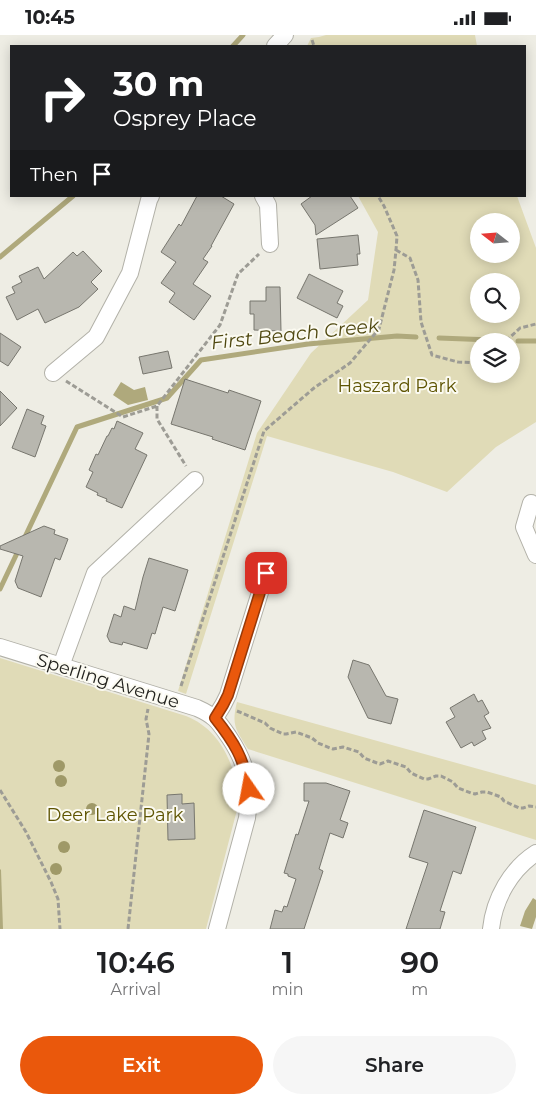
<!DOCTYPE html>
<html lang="en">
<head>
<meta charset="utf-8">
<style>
	:root { --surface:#fff; --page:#f6f6f6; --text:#202124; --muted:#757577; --accent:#ea580c }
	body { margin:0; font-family:Montserrat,sans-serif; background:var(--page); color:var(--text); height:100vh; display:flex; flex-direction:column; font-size:19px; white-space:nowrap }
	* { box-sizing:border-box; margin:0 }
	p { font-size:16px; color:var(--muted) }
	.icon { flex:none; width:28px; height:28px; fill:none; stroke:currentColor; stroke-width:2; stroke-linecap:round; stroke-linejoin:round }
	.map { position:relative; height:894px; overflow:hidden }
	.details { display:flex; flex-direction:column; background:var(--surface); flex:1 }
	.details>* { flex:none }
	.banner { position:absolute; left:10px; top:10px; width:516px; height:152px; border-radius:0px; box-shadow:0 2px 12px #0003; background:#202124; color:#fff; overflow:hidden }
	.needle { width:32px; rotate:287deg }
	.tools { position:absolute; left:470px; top:178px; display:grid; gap:10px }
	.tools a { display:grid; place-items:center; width:50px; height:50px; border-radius:50%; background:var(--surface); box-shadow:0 2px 12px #0003; font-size:25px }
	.pin { position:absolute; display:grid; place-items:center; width:42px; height:42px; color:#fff; margin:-21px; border-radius:10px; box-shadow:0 2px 8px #0006 }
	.me { position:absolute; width:55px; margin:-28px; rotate:348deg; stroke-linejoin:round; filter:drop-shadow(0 0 4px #0008) }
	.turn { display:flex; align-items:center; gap:18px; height:105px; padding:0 20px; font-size:22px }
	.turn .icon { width:65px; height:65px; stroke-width:2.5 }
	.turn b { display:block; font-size:35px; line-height:42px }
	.then { display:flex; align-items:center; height:48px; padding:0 20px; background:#0003; gap:10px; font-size:19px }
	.eta { display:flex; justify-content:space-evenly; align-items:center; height:85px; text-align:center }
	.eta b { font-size:30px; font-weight:600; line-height:35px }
	.button { display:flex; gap:10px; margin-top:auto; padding:10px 20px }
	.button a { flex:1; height:58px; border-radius:30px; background:var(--accent); color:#fff; font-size:20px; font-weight:600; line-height:58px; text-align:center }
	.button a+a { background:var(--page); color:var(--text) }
	.status { display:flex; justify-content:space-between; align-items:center; height:35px; padding:0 25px; background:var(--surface); direction:ltr }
	.status svg { height:14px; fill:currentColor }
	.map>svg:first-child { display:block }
</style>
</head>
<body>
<div class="status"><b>10:45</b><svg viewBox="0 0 49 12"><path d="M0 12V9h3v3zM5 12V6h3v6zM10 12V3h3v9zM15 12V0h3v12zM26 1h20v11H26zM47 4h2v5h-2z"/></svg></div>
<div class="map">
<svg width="536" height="894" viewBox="0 0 536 894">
	<rect width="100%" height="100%" fill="#eeede4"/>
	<!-- green -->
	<path fill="#e0dbb7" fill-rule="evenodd" d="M 326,0 L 475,0 L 477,11 L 307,11 L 311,3 L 319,2 Z
		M 358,161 L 517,161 L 536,213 L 536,387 L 496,412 L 447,457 L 393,437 L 267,401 L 186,659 L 178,656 L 257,398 L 311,318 L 368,265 L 378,197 ZM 479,186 L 511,186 L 511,219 L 479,219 ZM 511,246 L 511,279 L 479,279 L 479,246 ZM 511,306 L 511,339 L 479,339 L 479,306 Z
		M 0,623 L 186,681 C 222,695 238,734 238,771 L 206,894 L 0,894 Z
		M 237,667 L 536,750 L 536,805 L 248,714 C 236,694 231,691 237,667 Z"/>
	<!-- water -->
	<path fill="#afa97c" d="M 121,347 L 134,355 L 145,352 L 148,365 L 128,370 L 113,360 Z
		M 0,834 L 1,835 L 3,894 L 0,894 Z
		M 533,863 L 536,865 L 536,882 L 532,894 L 520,891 L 525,876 Z"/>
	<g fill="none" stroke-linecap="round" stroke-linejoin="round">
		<!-- stream -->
		<path stroke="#afa97c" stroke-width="5" d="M 233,11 L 243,0
			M 0,222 L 73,161
			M 439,303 L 492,305
			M 518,306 L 536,306
			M 24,504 L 77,392 L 167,363 L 201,325 L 308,309 L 397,301 L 416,302
			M 0,554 L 19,514"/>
	</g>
	<!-- building -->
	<path fill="#b8b7af" stroke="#77766e" d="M 197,161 L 221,161 L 234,169 L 211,211 L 212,211 L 203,224 L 208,227 L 193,249 L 211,261 L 194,285 L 169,267 L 175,258 L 161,248 L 176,227 L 161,217 L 179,189 L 181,191 Z
		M 312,161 L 350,161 L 358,173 L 316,200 L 315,190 L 301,169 Z
		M 358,200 L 360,219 L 357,219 L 358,230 L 320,234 L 317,204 Z
		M 83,216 L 102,236 L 91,247 L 98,254 L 79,272 L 45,288 L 38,274 L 17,285 L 6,262 L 15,258 L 12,252 L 22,247 L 19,241 L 38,232 L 44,244 L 73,217 L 77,221 Z
		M 309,239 L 343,256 L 337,268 L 343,271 L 337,283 L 297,263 Z
		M 266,252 L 280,252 L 281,296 L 254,295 L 254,279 L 250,279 L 250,266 L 266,266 Z
		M 0,298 L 21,312 L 8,331 L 0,326 Z
		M 168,316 L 172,333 L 143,339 L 139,322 Z
		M 185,344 L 228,358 L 229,355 L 261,366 L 245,415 L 212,404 L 213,402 L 171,389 Z
		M 0,356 L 17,373 L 0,391 Z
		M 27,374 L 44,381 L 41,389 L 46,391 L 35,422 L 12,413 Z
		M 117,386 L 143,398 L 135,414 L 147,420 L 122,473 L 106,466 L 107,464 L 97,460 L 98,458 L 86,452 L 93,437 L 89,435 L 96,419 L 98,420 L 107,401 L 108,401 L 112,393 L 114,394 Z
		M 44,491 L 55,495 L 54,499 L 68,504 L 60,525 L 55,523 L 41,562 L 18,553 L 15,546 L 23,521 L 0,514 L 0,511 Z
		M 149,523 L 188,535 L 175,576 L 163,572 L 155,599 L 152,598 L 147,614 L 123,607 L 122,610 L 110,607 L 107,601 L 114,579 L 121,582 L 124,571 L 135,575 L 143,542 Z
		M 353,625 L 369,630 L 386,661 L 398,664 L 391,689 L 368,683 L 348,642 Z
		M 474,659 L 478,667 L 482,665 L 489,678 L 484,681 L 491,693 L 482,696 L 486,704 L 474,711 L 472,707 L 461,713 L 446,687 L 455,682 L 450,673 Z
		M 304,748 L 326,748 L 350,756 L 340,785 L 348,788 L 343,803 L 330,798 L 319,834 L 323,836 L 304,894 L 270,894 L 275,875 L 282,877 L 284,871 L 287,872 L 296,844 L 288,841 L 288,839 L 284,838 L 296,799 L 298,800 L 309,766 L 304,766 Z
		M 182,759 L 182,769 L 194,768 L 195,804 L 168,805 L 167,760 Z
		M 424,775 L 476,792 L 461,839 L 453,836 L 440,876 L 445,877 L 440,894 L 406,894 L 428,828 L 409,822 Z"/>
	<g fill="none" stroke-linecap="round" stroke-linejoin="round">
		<!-- minor casing -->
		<g stroke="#b2b1a8" stroke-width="18">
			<path id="minor" d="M 275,11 L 285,0
				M 263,161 L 268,170 L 270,209
				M 53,338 L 96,302 L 130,238 L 149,165 L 151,161
				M 531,468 L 524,492 L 536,520
				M 0,612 L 197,673 C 215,681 218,686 229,702 C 247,729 252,750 247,783 L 217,894
				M 61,631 L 95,538 L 195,445
				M 215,683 L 223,670 L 228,660 L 266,538
				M 491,894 C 494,864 511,834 536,818"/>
		</g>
		<!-- path -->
		<path stroke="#9d9c95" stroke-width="3" stroke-dasharray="5 2.5" stroke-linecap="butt" d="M 312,5 L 314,11
			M 396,215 L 410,223 L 418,245 L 421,287 L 432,320 L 458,327 L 479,328
			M 506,306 L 520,293 L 536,289
			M 66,346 L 123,382 L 157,371 L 220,290 L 238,239 L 259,219
			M 157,371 L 157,384 L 186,431
			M 181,651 L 264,396 L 314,353 L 350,328 L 379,294 L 394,235 L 396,215 L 397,201 L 384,171 L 378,161
			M 237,676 L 265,688 L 270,693 L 283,699 L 286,699 L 296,697 L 312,703 L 318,708 L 330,713 L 333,714 L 343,712 L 359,717 L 364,723 L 377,728 L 380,729 L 388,726 L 406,732 L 411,738 L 424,744 L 428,744 L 436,741 L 441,741 L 453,747 L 458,753 L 471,758 L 475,759 L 482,757 L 487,757 L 501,762 L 504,766 L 519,773 L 523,773 L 529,771 L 536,772
			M 0,755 L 26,797 L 51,847 L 58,864 L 60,894
			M 128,894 L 149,699 L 146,684 L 148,674"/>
		<!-- minor -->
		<use href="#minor" stroke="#fff" stroke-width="16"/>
	</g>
	<!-- trees -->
	<g fill="#9f9968">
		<circle cx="59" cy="731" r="6"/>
		<circle cx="61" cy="746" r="6"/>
		<circle cx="92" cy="774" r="6"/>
		<circle cx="64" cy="812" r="6"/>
		<circle cx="56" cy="834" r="6"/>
	</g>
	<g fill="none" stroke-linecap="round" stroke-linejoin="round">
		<!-- route casing -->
		<g stroke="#983908" stroke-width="12">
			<path id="route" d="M 249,754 C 244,723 234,707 215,683 L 223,670 L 228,660 L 266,538"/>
		</g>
		<!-- route -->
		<use href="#route" stroke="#ea580c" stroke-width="9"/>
	</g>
	<g text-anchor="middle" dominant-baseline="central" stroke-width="4" stroke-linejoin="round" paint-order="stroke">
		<!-- park labels -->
		<g font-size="18" fill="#5e5402" stroke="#fbfaf1">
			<text x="397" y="351">Haszard Park</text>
			<text x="115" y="780">Deer Lake Park</text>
		</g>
		<!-- street labels -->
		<g font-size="18" fill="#23231f" stroke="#fbfaf1">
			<text transform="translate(108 646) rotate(17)">Sperling Avenue</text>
		</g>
		<!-- water labels -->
		<g font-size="19" font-style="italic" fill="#4f4810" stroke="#fbfaf1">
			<text transform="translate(295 299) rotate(-6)">First Beach Creek</text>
		</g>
	</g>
</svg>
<div class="tools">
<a><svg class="needle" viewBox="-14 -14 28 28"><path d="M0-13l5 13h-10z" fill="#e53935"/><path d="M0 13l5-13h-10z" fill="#757577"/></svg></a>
<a><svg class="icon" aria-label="search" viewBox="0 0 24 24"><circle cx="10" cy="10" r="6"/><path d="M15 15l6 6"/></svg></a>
<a><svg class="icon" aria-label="layers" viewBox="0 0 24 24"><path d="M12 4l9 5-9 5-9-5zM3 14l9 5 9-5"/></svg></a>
</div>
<div class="pin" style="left:266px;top:538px;background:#d93025"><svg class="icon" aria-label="arrive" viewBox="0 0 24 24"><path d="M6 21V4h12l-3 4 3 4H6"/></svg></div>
<svg class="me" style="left:249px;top:754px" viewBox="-20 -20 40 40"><circle r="19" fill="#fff"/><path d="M0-13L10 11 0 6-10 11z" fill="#ea580c"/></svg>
<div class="banner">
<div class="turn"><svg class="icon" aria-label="right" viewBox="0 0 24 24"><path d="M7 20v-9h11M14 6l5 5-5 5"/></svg><div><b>30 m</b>Osprey Place</div></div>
<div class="then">Then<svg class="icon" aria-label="arrive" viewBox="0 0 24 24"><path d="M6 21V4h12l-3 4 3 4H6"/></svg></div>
</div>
</div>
<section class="details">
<div class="eta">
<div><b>10:46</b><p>Arrival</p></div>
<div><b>1</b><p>min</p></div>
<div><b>90</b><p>m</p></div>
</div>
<div class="button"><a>Exit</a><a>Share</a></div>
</section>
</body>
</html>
